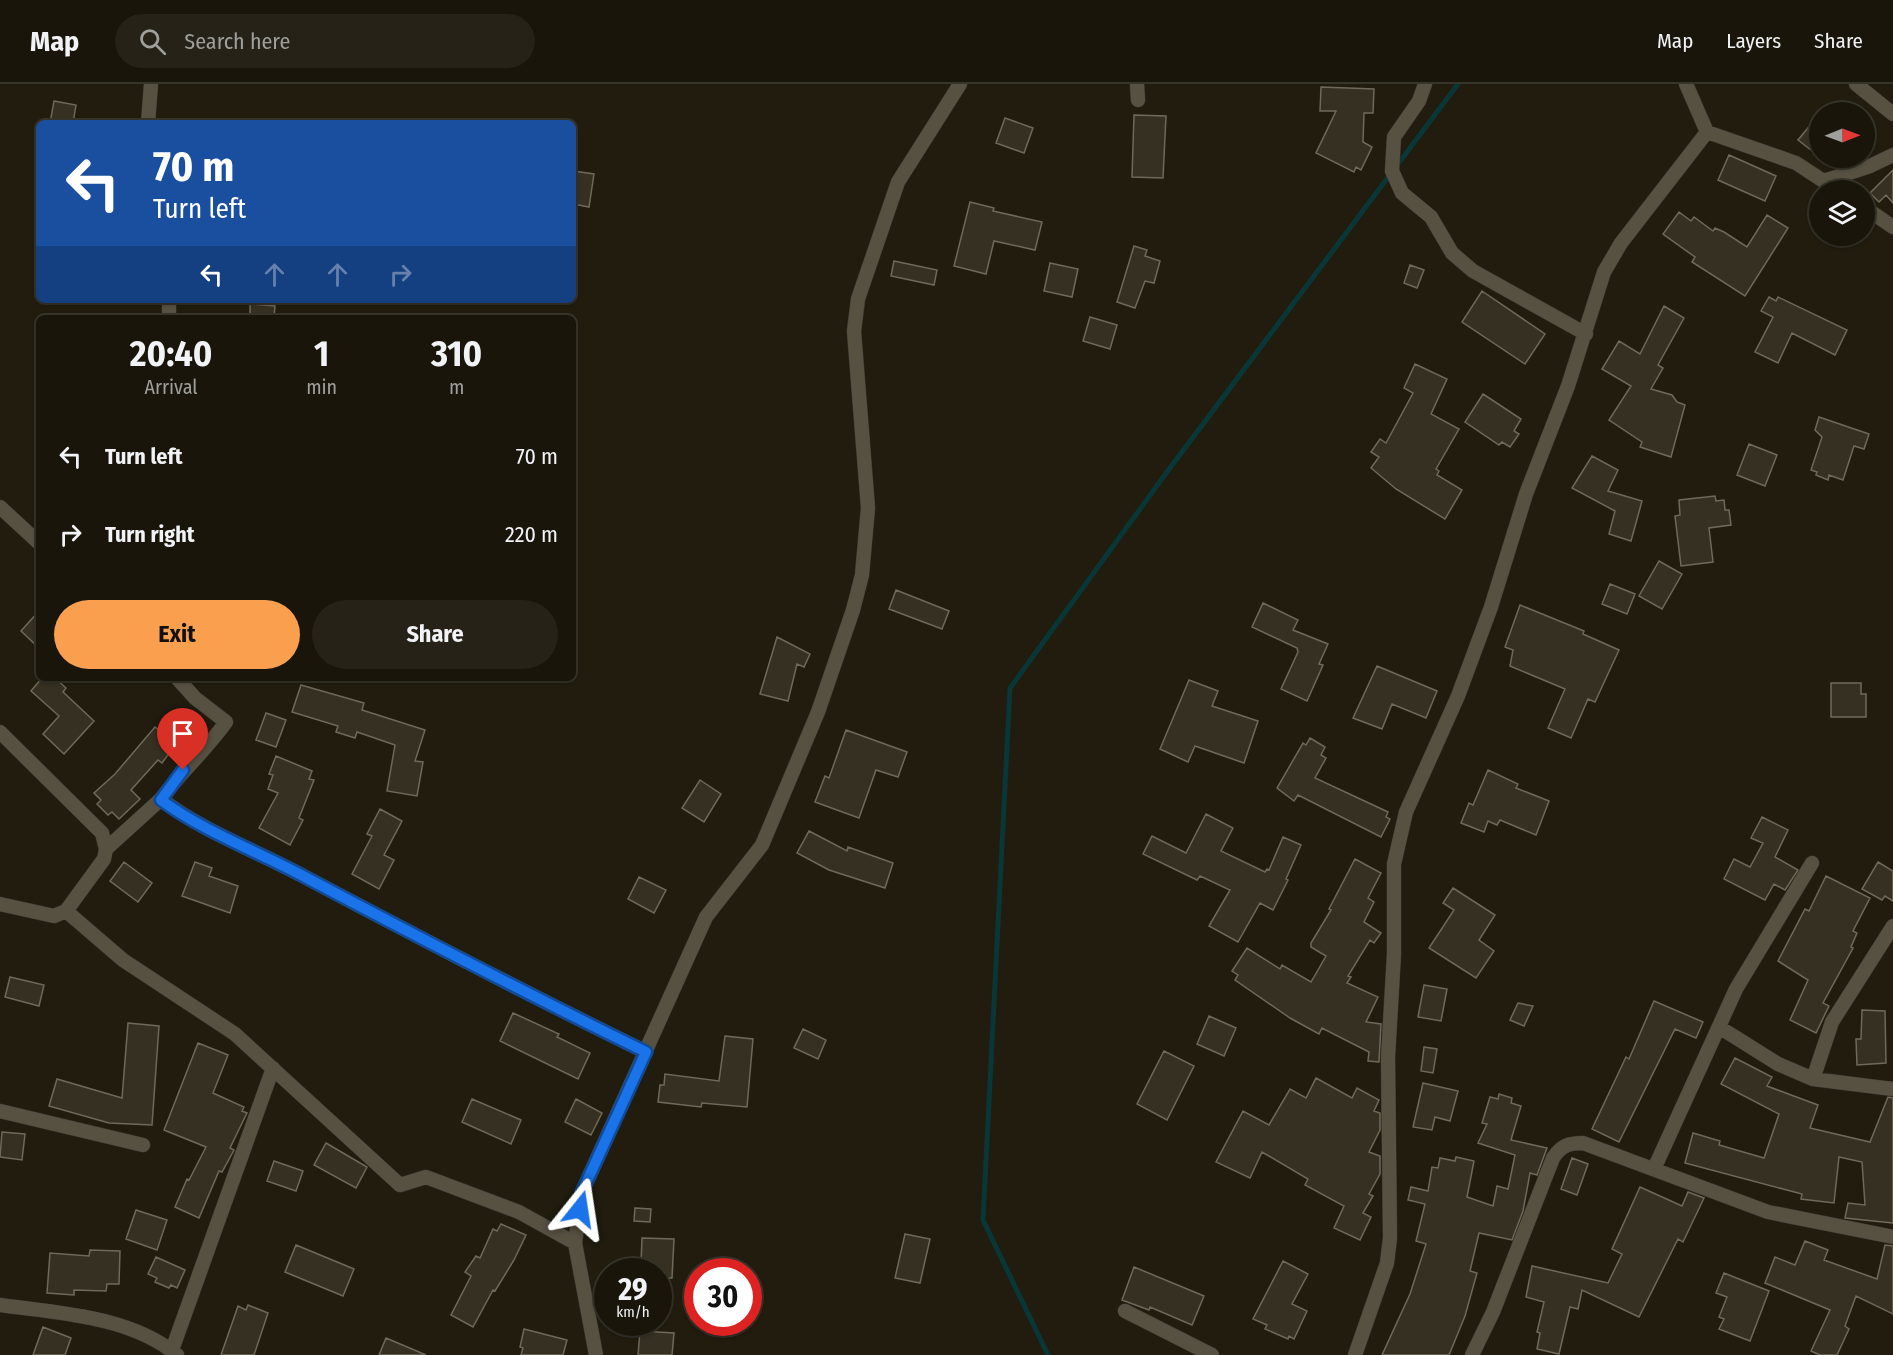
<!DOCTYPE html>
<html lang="en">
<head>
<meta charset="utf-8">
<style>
	:root { --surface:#19150a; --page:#262218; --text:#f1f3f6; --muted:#9f9f9c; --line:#37342b; --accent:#fa9f4e }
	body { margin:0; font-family:"Fira Sans Condensed",sans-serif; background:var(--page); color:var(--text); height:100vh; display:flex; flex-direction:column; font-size:22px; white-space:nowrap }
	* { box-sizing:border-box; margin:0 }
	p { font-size:20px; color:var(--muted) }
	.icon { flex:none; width:33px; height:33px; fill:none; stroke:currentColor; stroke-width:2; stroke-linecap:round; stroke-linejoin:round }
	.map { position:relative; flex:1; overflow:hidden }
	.details { position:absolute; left:36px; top:231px; width:540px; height:366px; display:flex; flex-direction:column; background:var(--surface); border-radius:9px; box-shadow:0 2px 4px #0004,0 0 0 2px var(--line) }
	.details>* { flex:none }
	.banner { position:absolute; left:36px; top:36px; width:540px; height:183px; border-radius:9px; box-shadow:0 2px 4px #0004,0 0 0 2px var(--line); background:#1a4fa0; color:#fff; overflow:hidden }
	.needle { width:39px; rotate:89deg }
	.buttons { position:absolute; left:1809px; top:18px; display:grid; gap:12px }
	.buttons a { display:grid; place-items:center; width:66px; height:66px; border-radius:50%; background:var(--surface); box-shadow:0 2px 4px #0004,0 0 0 2px var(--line); font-size:30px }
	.speed { position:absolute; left:594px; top:1174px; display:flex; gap:12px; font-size:30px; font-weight:700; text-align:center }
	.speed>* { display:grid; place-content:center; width:78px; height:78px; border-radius:50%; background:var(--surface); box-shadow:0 2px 4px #0004,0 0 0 2px var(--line); line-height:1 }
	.speed small { font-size:15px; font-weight:400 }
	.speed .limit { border:9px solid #d22; background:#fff; color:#111 }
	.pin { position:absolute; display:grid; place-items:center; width:51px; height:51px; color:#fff; margin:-62px -26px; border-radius:50% 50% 50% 0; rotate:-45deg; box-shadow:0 0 6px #0007 }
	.pin .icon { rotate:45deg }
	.me { position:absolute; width:66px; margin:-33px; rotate:15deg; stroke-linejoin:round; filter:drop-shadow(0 0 4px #0008) }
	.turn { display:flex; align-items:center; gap:21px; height:126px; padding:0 18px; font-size:27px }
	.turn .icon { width:78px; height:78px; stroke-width:2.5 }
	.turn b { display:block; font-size:42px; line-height:51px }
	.lanes { display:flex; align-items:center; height:57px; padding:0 18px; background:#0003; justify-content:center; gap:30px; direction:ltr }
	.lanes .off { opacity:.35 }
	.eta { display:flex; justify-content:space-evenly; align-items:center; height:102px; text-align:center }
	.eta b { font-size:36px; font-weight:700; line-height:42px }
	.button { display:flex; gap:12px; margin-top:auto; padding:12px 18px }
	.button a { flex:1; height:69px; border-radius:36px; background:var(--accent); color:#111; font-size:24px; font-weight:700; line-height:69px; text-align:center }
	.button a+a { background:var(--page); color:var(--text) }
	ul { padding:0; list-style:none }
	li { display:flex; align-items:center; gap:18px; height:78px; padding:0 18px }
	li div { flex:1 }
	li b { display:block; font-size:22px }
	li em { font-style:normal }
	header { display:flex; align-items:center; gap:36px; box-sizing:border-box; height:84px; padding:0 30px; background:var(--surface); border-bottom:2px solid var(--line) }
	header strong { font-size:28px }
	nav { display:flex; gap:33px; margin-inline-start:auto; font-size:21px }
	.search { width:420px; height:54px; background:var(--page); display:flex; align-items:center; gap:15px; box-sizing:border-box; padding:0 21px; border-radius:33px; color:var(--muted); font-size:22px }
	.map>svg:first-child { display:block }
</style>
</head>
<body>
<header>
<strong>Map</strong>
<div class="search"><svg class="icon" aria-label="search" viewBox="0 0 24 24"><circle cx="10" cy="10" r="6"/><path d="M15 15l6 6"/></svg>Search here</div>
<nav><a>Map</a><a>Layers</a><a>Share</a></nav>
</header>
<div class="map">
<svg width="1893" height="1271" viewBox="0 0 1893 1271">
	<rect width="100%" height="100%" fill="#211c0e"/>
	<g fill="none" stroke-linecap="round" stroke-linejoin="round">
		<!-- stream -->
		<path stroke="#093637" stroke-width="5" d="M 1048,1271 L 983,1136 L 1010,604 L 1164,392 L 1458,0"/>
	</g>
	<!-- building -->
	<path fill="#353021" stroke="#6f6959" stroke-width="1.5" d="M 1321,3 L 1374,5 L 1373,29 L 1364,29 L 1363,58 L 1372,63 L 1361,86 L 1356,83 L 1354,88 L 1316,69 L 1336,27 L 1320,27 Z
		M 54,17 L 76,21 L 73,39 L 50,39 Z
		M 1134,31 L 1166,32 L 1163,94 L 1132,93 Z
		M 1005,34 L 1033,44 L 1024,69 L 996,59 Z
		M 1812,39 L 1820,46 L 1820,73 L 1798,56 Z
		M 1729,71 L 1776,92 L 1765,117 L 1718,96 Z
		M 1893,86 L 1893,119 L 1886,111 L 1879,118 L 1870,109 Z
		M 573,87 L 594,90 L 589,123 L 573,120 Z
		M 970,118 L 994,124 L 993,127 L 1042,138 L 1035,166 L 994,157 L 986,190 L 954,182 Z
		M 1679,128 L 1691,137 L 1694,133 L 1713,147 L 1715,144 L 1724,148 L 1747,163 L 1767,131 L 1788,144 L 1745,212 L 1692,178 L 1695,173 L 1663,150 Z
		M 1134,162 L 1147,166 L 1145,172 L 1160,177 L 1154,199 L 1145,197 L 1135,224 L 1117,218 Z
		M 894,177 L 937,186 L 934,201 L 891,192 Z
		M 1050,179 L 1078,185 L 1072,213 L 1044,207 Z
		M 1410,181 L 1424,186 L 1417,204 L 1404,199 Z
		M 1482,207 L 1545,250 L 1525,280 L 1462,238 Z
		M 1769,213 L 1776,217 L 1778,213 L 1847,246 L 1835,271 L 1792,249 L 1778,279 L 1755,268 L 1773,233 L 1761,227 Z
		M 250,220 L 275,222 L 274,234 L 250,234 Z
		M 1664,222 L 1684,234 L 1658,281 L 1663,284 L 1651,305 L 1672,311 L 1677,318 L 1685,321 L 1671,373 L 1640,363 L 1642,358 L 1609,336 L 1631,302 L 1602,285 L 1619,257 L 1640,270 Z
		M 1090,233 L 1117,241 L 1110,265 L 1083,257 Z
		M 1415,280 L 1447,295 L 1431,330 L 1459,345 L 1436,385 L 1439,387 L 1437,391 L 1462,406 L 1445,435 L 1396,405 L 1371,384 L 1379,373 L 1371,368 L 1380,355 L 1386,359 L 1413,309 L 1404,304 Z
		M 1483,310 L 1521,335 L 1514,347 L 1519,350 L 1510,363 L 1502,358 L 1499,361 L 1465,338 Z
		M 1819,333 L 1869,350 L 1864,365 L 1854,362 L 1843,396 L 1829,391 L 1828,396 L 1816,391 L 1817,388 L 1811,386 L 1822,353 L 1815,346 Z
		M 1749,360 L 1777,371 L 1765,402 L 1737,391 Z
		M 1592,372 L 1618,386 L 1608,407 L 1642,417 L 1631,457 L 1609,450 L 1615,427 L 1572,404 Z
		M 1715,412 L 1716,417 L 1724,416 L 1725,426 L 1729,426 L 1731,441 L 1709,444 L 1713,478 L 1681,482 L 1675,432 L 1680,431 L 1679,416 Z
		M 1659,477 L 1682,490 L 1662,525 L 1639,512 Z
		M 1610,500 L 1635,510 L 1627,530 L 1602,520 Z
		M 896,506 L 949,527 L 942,545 L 889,525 Z
		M 1263,519 L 1298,536 L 1293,546 L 1328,560 L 1319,580 L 1323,581 L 1307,617 L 1281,605 L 1298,568 L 1297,564 L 1252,543 Z
		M 1520,521 L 1584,547 L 1583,550 L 1619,566 L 1595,618 L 1588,615 L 1571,654 L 1548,644 L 1565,605 L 1510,582 L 1513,566 L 1505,563 Z
		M 39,527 L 39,564 L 21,547 Z
		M 777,553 L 810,570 L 804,583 L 797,580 L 788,617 L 760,610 Z
		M 1377,582 L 1437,607 L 1426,634 L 1392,620 L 1382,645 L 1353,634 Z
		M 42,594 L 55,594 L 66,604 L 63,608 L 94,637 L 64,670 L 43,650 L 59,632 L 31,607 Z
		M 1189,596 L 1218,607 L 1212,622 L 1258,637 L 1244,679 L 1195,662 L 1188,678 L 1160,665 Z
		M 1831,599 L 1861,599 L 1861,610 L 1866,610 L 1866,633 L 1831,633 Z
		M 301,601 L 364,619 L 362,626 L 425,646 L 415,677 L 423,678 L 417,712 L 387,707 L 395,661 L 357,648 L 355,654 L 336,648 L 338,642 L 292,628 Z
		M 266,629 L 286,636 L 276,663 L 256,656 Z
		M 155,643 L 176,660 L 162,679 L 158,676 L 131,706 L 140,715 L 119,735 L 112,728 L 108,731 L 97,720 L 101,716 L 94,709 L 115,690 Z
		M 846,646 L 907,668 L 898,693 L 876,686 L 859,734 L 815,718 L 825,692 L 829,694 Z
		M 1310,654 L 1325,663 L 1321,671 L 1326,674 L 1315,694 L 1388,728 L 1386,733 L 1390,735 L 1381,753 L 1298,711 L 1294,717 L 1277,704 L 1303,659 L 1306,661 Z
		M 276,672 L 312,687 L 309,695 L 314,696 L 299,734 L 303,736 L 290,761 L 259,744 L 278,709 L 268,705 L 273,691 L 269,690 Z
		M 1488,686 L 1518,700 L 1516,704 L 1549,717 L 1536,751 L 1500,736 L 1497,741 L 1488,737 L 1484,748 L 1461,739 L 1469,719 L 1473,721 Z
		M 700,696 L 721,710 L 704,738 L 682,724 Z
		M 380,725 L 402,737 L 384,771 L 394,776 L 379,805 L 352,790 L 372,752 L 367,750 Z
		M 1206,730 L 1233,744 L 1221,767 L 1265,788 L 1267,785 L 1269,786 L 1283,753 L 1301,761 L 1286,795 L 1288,796 L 1273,826 L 1260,819 L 1238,858 L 1209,842 L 1230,806 L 1200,792 L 1197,796 L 1143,770 L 1152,752 L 1186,769 Z
		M 1762,733 L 1788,746 L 1775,773 L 1798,786 L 1785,806 L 1774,800 L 1765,816 L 1724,795 L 1734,775 L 1750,783 L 1763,759 L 1751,754 Z
		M 809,747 L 847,767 L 848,763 L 893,779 L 885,804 L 829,786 L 797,769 Z
		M 1355,775 L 1381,789 L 1368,814 L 1374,818 L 1364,838 L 1381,849 L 1374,859 L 1370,856 L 1348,892 L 1351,893 L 1347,899 L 1378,913 L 1366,938 L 1381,940 L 1379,978 L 1368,977 L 1369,968 L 1322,944 L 1319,950 L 1290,934 L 1235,896 L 1238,891 L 1232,887 L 1247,864 L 1280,885 L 1282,881 L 1311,898 L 1326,872 L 1311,863 L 1311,859 L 1331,826 L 1329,825 Z
		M 124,778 L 152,799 L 138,818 L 110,797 Z
		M 195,778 L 212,784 L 209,792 L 238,802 L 230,829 L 182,812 Z
		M 1878,778 L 1893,787 L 1893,817 L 1885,812 L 1882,816 L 1862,805 Z
		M 1826,792 L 1870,814 L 1853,847 L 1857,849 L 1851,863 L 1853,864 L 1823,919 L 1829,922 L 1816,949 L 1790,936 L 1808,896 L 1778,877 L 1805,825 L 1809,827 Z
		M 639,793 L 666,806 L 654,829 L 628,815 Z
		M 1453,804 L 1495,831 L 1479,856 L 1494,867 L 1476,894 L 1429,864 L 1454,826 L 1443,819 Z
		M 10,893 L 44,901 L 39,922 L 5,913 Z
		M 1424,901 L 1447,905 L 1441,937 L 1418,933 Z
		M 1654,917 L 1703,938 L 1696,954 L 1675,945 L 1619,1058 L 1592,1045 L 1626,973 L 1629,975 Z
		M 1518,919 L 1533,922 L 1524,942 L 1510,936 Z
		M 1862,926 L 1885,927 L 1886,979 L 1857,981 L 1856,955 L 1861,955 Z
		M 513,929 L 559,950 L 557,953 L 590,969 L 578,995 L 500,957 Z
		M 1209,932 L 1236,944 L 1224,972 L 1197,960 Z
		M 128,939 L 159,942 L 152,1041 L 109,1039 L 49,1022 L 57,995 L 122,1014 Z
		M 803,945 L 826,956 L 818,975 L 794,964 Z
		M 725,952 L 753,955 L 747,1023 L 702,1019 L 701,1023 L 658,1018 L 660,1001 L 664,1001 L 665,990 L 719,997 Z
		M 198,959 L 228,971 L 213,1009 L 244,1023 L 242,1027 L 247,1029 L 230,1064 L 234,1066 L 222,1088 L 219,1087 L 199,1134 L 175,1123 L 187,1095 L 189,1096 L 206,1063 L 164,1046 Z
		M 1424,963 L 1437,965 L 1433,989 L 1421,987 Z
		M 1164,967 L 1194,982 L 1167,1036 L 1137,1020 Z
		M 1735,974 L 1772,993 L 1767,1002 L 1818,1021 L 1810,1044 L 1870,1058 L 1888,1013 L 1893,1014 L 1893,1139 L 1845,1134 L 1848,1119 L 1865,1121 L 1862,1078 L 1839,1073 L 1834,1119 L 1801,1115 L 1802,1110 L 1685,1079 L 1693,1049 L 1720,1057 L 1719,1061 L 1764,1074 L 1779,1030 L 1721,1000 Z
		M 1316,994 L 1352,1014 L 1357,1004 L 1379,1016 L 1374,1027 L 1380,1029 L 1380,1046 L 1369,1068 L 1380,1072 L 1380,1090 L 1369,1110 L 1373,1112 L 1363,1129 L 1371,1133 L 1360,1156 L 1334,1144 L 1344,1122 L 1305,1101 L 1308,1095 L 1262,1068 L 1250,1094 L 1216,1078 L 1243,1027 L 1269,1041 L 1290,1005 L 1306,1014 Z
		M 1423,999 L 1458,1007 L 1450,1037 L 1435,1033 L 1432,1046 L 1413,1043 Z
		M 1499,1010 L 1512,1014 L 1511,1019 L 1521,1022 L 1511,1056 L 1547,1064 L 1537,1091 L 1530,1089 L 1523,1127 L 1512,1156 L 1479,1149 L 1470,1187 L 1477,1189 L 1465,1232 L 1449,1271 L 1382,1271 L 1410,1210 L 1426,1160 L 1416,1157 L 1425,1120 L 1408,1116 L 1411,1103 L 1428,1107 L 1432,1083 L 1438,1084 L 1440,1074 L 1455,1077 L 1456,1073 L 1474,1077 L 1467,1113 L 1493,1122 L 1497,1102 L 1508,1105 L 1515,1071 L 1478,1059 L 1487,1040 L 1482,1039 L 1490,1013 L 1498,1015 Z
		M 472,1015 L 521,1036 L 511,1060 L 462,1038 Z
		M 576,1015 L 602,1029 L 591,1051 L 565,1038 Z
		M 2,1048 L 25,1050 L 22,1076 L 0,1073 Z
		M 326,1059 L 367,1083 L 356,1104 L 314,1081 Z
		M 1572,1074 L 1588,1080 L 1577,1111 L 1561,1105 Z
		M 274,1077 L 303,1087 L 296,1107 L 267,1097 Z
		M 1640,1103 L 1682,1122 L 1688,1108 L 1704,1114 L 1683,1158 L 1678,1155 L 1639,1233 L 1582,1206 L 1578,1225 L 1570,1223 L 1559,1270 L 1537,1265 L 1540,1249 L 1537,1248 L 1544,1218 L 1526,1213 L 1532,1182 L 1608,1199 L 1622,1170 L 1612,1165 Z
		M 635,1124 L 651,1125 L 650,1138 L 634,1137 Z
		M 136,1126 L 167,1136 L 157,1166 L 126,1155 Z
		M 501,1140 L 526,1151 L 514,1176 L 495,1207 L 493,1206 L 473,1243 L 451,1231 L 471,1192 L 465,1188 L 476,1172 L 480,1174 L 493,1145 L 497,1147 Z
		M 905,1150 L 930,1155 L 920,1199 L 895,1194 Z
		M 642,1154 L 674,1155 L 672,1194 L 658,1194 L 658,1188 L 644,1188 L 644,1180 L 641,1180 Z
		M 1805,1157 L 1828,1166 L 1824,1176 L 1877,1195 L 1885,1161 L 1893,1162 L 1893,1230 L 1856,1212 L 1845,1242 L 1849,1245 L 1837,1271 L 1820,1271 L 1811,1267 L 1830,1226 L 1765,1199 L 1775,1173 L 1795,1181 Z
		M 296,1161 L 354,1185 L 343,1212 L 285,1188 Z
		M 90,1166 L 120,1167 L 119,1200 L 107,1200 L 106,1207 L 74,1206 L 74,1211 L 47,1209 L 50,1169 L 89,1172 Z
		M 156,1173 L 185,1186 L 177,1204 L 171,1201 L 169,1204 L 155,1198 L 157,1194 L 148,1190 Z
		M 1283,1177 L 1308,1190 L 1292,1220 L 1307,1227 L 1294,1255 L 1289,1252 L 1288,1255 L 1265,1245 L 1267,1241 L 1253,1235 Z
		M 1134,1183 L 1204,1212 L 1192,1241 L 1150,1223 L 1149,1226 L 1122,1216 Z
		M 1724,1189 L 1769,1207 L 1750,1257 L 1719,1245 L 1724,1235 L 1719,1233 L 1727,1213 L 1716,1209 Z
		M 248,1221 L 268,1229 L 254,1271 L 221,1271 L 238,1222 L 246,1226 Z
		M 43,1243 L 71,1254 L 65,1271 L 33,1271 Z
		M 524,1245 L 567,1256 L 563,1271 L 521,1271 L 523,1264 L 520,1263 Z
		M 640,1247 L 674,1249 L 672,1271 L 638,1271 Z
		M 386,1254 L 426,1271 L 379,1271 Z"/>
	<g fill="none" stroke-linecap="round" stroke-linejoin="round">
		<!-- minor casing -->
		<g stroke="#3b3731" stroke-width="15">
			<path id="minor" d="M 1137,0 L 1138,16
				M 1425,0 L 1419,17 L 1394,53 L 1392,87 L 1402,109 L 1431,133 L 1452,169 L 1473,187 L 1586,250
				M 1686,0 L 1707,48
				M 1856,0 L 1893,30
				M 148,39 L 151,0
				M 1824,97 L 1870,82 L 1893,71
				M 1864,123 L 1893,143
				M 169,234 L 169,216
				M 0,423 L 39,459
				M 0,648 L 102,749 L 106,765 L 104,775 L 66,827 L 54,832 L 0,820
				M 161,715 C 181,688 206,666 226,638 L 195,614 L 177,594
				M 106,765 L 161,715 C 204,748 257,767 305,793 C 418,853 531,912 646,968
				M 66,827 L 123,876 L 235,950 L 400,1101 L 426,1093 L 519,1128 L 575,1159
				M 1893,842 L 1832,938 L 1813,995 L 1893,1005
				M 1719,943 L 1778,980 L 1813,995
				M 0,1027 L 143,1061
				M 1654,1085 L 1736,905 L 1812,779
				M 0,1221 C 58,1229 130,1232 177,1271
				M 1125,1227 L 1212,1271
				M 172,1266 L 273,984
				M 596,1271 L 575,1159 L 582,1108 L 706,833 L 762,761 L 818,628 L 853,526 L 862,491 L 868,424 L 854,247 L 858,215 L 898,98 L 960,0
				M 1355,1271 L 1387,1179 L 1390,1154 L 1388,973 L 1394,870 L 1394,780 L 1406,728 L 1458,612 L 1491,523 L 1526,410 L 1568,302 L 1604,188 L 1621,159 L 1707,48 L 1796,79 L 1837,106
				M 1472,1271 L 1493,1228 L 1553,1074 C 1561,1062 1568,1059 1583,1059 L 1768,1128 L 1893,1153"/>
		</g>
		<!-- minor -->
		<use href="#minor" stroke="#575142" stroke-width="14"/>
	</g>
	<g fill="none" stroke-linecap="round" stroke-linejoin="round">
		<!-- route casing -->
		<g stroke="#114b97" stroke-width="15">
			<path id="route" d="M 183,686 L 161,716 C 204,748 257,767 305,793 C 418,853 531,912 646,968 L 582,1108 L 580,1125"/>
		</g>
		<!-- route -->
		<use href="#route" stroke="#1a73e8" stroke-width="10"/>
	</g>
</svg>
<div class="buttons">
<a><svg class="needle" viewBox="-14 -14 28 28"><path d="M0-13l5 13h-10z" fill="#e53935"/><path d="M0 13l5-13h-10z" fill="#9f9f9c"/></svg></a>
<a><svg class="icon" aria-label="layers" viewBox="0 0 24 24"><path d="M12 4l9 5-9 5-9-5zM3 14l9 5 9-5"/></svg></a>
</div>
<div class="speed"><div>29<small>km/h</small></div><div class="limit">30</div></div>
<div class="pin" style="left:183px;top:686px;background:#d93025"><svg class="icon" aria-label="arrive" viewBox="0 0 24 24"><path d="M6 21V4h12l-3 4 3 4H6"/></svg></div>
<svg class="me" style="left:580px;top:1125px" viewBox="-20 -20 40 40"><path d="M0-17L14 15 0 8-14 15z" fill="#1a73e8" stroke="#fff" stroke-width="4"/></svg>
<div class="banner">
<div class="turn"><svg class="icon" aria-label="left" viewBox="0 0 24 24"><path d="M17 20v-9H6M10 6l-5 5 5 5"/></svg><div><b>70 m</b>Turn left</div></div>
<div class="lanes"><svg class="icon" aria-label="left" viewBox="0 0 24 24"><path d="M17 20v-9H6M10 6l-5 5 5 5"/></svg><svg class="icon off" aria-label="ahead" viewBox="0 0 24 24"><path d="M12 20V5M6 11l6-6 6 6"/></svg><svg class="icon off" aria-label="ahead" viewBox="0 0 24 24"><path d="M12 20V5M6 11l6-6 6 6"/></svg><svg class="icon off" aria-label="right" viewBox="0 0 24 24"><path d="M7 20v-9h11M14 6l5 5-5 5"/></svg></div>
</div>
<section class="details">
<div class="eta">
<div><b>20:40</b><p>Arrival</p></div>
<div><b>1</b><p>min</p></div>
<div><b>310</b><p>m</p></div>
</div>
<ul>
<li><svg class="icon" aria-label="left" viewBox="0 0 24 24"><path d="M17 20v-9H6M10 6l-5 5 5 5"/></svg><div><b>Turn left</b></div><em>70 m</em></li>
<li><svg class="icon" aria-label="right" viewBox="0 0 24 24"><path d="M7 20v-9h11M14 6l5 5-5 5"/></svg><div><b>Turn right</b></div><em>220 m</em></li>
</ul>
<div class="button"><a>Exit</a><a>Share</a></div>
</section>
</div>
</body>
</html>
